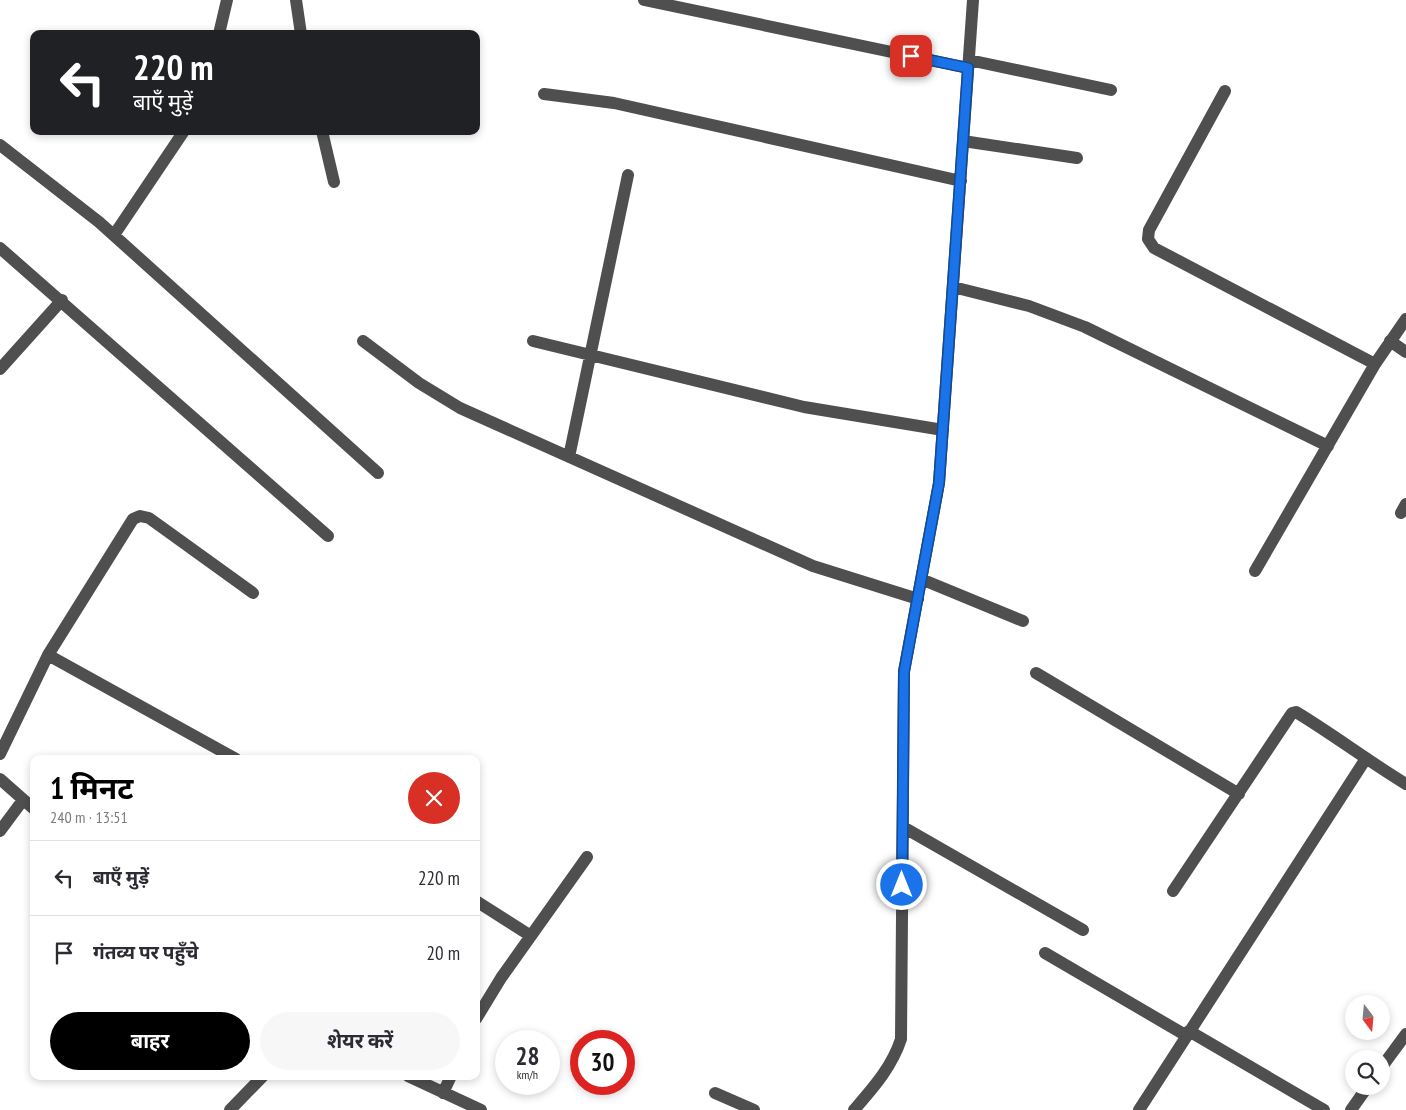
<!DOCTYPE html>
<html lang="hi">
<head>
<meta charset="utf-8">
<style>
	:root { --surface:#fff; --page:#f7f7f7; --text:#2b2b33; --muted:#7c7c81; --line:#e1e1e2; --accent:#000 }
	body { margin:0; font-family:"PT Sans Narrow","Noto Sans Devanagari",sans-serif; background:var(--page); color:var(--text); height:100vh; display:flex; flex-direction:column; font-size:19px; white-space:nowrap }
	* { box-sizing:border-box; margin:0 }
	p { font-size:16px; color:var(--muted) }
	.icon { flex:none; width:28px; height:28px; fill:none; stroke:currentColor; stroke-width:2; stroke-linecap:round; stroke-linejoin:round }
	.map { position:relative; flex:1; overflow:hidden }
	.sheet { position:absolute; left:30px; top:755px; width:450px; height:325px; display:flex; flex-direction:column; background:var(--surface); border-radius:10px; box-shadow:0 2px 8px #0003 }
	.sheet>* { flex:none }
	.banner { position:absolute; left:30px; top:30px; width:450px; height:105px; border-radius:10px; box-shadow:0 2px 8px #0003; background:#202124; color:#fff; overflow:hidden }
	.needle { width:32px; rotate:164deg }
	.buttons { position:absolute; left:1345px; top:995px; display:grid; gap:10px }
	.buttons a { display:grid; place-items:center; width:45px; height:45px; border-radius:50%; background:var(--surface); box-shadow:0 2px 8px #0003; font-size:25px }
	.speed { position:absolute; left:495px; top:1030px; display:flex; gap:10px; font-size:25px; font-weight:700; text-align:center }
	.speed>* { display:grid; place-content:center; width:65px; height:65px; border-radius:50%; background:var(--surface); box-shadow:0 2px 8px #0003; line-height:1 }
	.speed small { font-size:12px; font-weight:400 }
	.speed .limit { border:8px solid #d22; background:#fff; color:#111 }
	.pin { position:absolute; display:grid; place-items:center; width:42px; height:42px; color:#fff; margin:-21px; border-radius:10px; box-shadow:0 2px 8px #0006 }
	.me { position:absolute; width:55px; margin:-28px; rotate:0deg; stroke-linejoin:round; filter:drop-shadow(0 0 4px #0008) }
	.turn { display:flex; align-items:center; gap:18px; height:105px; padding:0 20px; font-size:22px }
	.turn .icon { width:65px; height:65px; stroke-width:2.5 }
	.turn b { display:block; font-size:35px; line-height:42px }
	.round { display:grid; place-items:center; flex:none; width:52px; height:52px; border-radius:26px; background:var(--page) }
	.headline { display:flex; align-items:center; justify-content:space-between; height:85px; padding:0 20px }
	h1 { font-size:30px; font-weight:700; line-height:38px; color:var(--accent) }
	.action { display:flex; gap:10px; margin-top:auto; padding:10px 20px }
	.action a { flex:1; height:58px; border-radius:30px; background:var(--accent); color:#fff; font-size:20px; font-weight:700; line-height:58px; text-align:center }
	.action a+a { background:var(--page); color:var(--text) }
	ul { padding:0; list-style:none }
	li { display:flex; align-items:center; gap:15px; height:75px; padding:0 20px; border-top:1px solid var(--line) }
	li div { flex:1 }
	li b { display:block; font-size:19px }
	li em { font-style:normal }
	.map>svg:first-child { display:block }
</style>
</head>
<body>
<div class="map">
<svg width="1406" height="1110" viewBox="0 0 1406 1110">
	<rect width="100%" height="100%" fill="#fff"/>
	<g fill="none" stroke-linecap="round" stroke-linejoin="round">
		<!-- minor -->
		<path stroke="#4f4f4f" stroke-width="12" d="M 296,0 L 301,34
			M 644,0 L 968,68
			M 219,34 L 227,0
			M 969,60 L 1111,90
			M 1225,91 L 1149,230 L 1148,239 L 1154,248 L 1375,364
			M 544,94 L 614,103 L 961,181
			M 322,131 L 334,182
			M 963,141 L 1077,158
			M 0,145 L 99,222 L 378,473
			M 114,235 L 184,131
			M 0,248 L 328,536
			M 953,287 L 1029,306 L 1085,327 L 1328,446
			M 363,341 L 419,383 L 460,408 L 813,566 L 918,599
			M 533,341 L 804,407 L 943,430
			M 1390,341 L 1406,352
			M 0,369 L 62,300
			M 569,457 L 628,175
			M 1401,513 L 1406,504
			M 1255,571 L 1375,364 L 1406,319
			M 921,579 L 1023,621
			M 48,655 L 236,759
			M 1036,673 L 1239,794
			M 0,754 L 48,655 L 133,519 L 140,516 L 149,518 L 253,593
			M 0,779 L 34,809
			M 903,827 L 1083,930
			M 0,831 L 23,800
			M 1173,891 L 1292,713 L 1296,712 C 1334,735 1368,761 1406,784
			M 476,901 L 531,936
			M 1045,953 L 1187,1036
			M 476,1019 L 501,978 L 587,857
			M 1189,1031 L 1324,1110
			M 1381,1068 L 1406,1034
			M 408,1076 L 481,1110
			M 443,1093 L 451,1076
			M 715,1093 L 754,1110
			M 230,1110 L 263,1076
			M 854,1110 C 873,1088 892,1067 901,1039 L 904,671 L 939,483 L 973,0
			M 1139,1110 L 1365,760
			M 1351,1110 L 1368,1086"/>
	</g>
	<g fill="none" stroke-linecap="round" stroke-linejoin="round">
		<!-- route casing -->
		<g stroke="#114b97" stroke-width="12">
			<path id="route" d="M 902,885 L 904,672 L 939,483 L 968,68 L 911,56"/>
		</g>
		<!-- route -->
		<use href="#route" stroke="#1a73e8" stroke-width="9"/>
	</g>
</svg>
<div class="buttons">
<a><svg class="needle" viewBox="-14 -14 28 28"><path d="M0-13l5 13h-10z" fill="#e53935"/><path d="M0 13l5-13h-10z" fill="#7c7c81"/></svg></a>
<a><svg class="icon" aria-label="search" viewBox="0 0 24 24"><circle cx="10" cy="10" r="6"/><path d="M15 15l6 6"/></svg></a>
</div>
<div class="speed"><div>28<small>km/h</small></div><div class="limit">30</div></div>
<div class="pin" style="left:911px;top:56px;background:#d93025"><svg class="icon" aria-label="arrive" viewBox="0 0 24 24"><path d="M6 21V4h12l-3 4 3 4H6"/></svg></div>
<svg class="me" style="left:902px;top:885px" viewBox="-20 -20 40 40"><circle r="17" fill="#1a73e8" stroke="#fff" stroke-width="3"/><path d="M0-11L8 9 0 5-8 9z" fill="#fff"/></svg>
<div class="banner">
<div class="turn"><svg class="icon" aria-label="left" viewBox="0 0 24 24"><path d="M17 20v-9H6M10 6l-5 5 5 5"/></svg><div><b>220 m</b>बाएँ मुड़ें</div></div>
</div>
<section class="sheet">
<div class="headline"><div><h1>1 मिनट</h1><p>240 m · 13:51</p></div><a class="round" style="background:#d93025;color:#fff"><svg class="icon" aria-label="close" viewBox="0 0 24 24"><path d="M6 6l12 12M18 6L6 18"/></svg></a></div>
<ul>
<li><svg class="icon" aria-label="left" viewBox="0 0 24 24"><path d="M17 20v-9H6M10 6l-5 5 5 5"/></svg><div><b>बाएँ मुड़ें</b></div><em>220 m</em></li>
<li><svg class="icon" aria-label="arrive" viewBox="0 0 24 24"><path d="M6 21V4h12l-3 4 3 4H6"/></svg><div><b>गंतव्य पर पहुँचे</b></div><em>20 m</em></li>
</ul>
<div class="action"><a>बाहर</a><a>शेयर करें</a></div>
</section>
</div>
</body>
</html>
